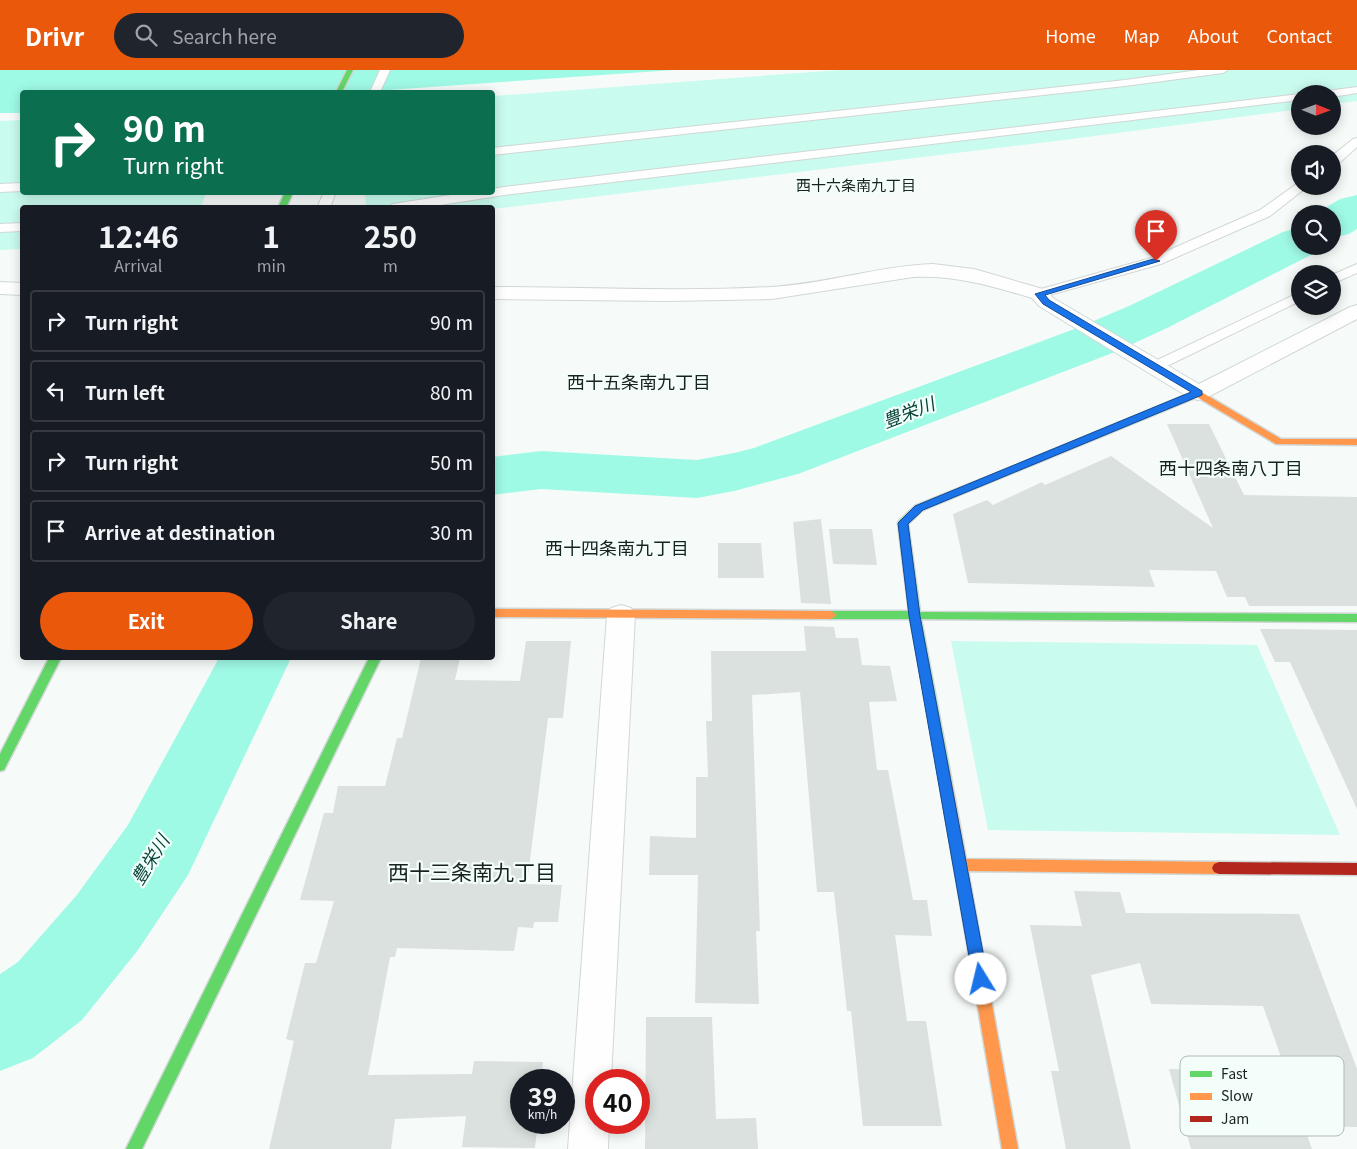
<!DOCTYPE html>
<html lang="en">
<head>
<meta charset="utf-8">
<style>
	:root { --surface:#171b24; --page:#20242c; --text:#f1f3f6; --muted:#9ea1a6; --line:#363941; --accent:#ea580c }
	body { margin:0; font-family:Georgia,"Noto Sans JP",serif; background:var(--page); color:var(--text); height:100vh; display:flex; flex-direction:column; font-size:19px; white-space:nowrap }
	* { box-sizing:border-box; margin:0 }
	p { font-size:16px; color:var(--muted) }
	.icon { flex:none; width:28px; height:28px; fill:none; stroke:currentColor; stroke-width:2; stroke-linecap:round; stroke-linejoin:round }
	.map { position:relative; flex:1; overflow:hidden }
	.drawer { position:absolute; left:20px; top:135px; width:475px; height:455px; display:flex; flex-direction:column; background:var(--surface); border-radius:5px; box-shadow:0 2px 12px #0003 }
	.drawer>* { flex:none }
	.hud { position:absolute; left:20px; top:20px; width:475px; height:105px; border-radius:5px; box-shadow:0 2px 12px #0003; background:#0b6e4f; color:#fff; overflow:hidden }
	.needle { width:32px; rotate:91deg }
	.controls { position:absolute; left:1291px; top:15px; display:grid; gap:10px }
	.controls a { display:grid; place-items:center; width:50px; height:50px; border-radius:50%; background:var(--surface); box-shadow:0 2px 12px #0003; font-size:25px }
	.speed { position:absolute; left:510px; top:999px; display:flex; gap:10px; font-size:25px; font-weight:700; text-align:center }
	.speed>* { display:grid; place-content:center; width:65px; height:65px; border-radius:50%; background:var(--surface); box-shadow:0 2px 12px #0003; line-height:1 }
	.speed small { font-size:12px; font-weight:400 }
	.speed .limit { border:8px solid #d22; background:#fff; color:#111 }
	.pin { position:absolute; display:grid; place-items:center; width:42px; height:42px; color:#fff; margin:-51px -21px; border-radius:50% 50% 50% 0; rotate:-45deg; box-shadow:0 0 5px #0007 }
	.pin .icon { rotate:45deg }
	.me { position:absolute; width:55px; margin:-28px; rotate:351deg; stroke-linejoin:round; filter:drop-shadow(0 0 4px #0008) }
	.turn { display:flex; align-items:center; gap:18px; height:105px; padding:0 20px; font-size:22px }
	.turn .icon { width:65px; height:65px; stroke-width:2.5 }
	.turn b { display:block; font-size:35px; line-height:42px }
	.eta { display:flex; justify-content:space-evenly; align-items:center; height:85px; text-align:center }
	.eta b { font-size:30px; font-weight:700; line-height:35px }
	.button { display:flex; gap:10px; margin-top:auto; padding:10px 20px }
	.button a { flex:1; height:58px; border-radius:30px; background:var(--accent); color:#fff; font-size:20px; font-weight:700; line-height:58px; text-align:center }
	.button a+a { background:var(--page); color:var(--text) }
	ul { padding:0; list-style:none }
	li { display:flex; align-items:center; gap:15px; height:62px; margin:0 10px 8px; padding:0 10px; border:2px solid var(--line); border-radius:5px }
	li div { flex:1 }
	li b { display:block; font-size:19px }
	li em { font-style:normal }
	header { display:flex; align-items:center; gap:30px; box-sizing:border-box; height:70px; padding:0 25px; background:var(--accent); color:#fff }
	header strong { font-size:24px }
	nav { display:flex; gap:28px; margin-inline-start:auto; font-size:18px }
	.search { width:350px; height:45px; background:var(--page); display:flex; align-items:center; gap:12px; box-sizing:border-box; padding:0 18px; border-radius:28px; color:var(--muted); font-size:19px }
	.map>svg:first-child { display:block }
</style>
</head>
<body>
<header>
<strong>Drivr</strong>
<div class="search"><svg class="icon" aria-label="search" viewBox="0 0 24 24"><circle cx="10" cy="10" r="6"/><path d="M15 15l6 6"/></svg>Search here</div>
<nav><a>Home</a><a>Map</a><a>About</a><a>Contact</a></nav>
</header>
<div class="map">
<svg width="1357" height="1079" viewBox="0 0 1357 1079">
	<rect width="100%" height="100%" fill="#f6fbfa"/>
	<!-- green -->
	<path fill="#c9fbee" d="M 840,0 L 1357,0 L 1357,31 L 1333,34 L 1332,24 L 1300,24 L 1300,39 L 1056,71 L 493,139 L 492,138 L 366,137 L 365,123 L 492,122 L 493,26 Z
		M 22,50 L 22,122 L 246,123 L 206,124 L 201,137 L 22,138 L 22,179 L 0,180 L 0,51 Z
		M 951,571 L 1257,575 L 1340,765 L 988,760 Z"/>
	<!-- water -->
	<path fill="#9ffae5" d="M 0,0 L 674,0 L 359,22 L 22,22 L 22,43 L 0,43 Z"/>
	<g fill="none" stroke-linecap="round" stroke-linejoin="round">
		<!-- river -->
		<path fill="#9ffae5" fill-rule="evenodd" d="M 1357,125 L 1357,159 L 1349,164 L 1332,168 L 1332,144 L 1315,144 L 1340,129 Z
			M 1300,157 L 1300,176 L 1322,176 L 1317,182 L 1167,258 L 1115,282 L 798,404 L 734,421 L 697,428 L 541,419 L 492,425 L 492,387 L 541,381 L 697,390 L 734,383 L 754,378 L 1077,258 L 1129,236 L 1283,162 Z
			M 219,588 L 291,588 L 188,805 L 138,880 L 82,950 L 33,988 L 0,1001 L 0,904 L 18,892 L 76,826 L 128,755 Z"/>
	</g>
	<!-- building -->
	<path fill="#dae1df" d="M 1167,354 L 1209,354 L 1244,425 L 1357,427 L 1357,536 L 1249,536 L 1245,527 L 1227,527 L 1216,501 L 1149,500 L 1155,517 L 968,513 L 953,444 L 987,430 L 993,435 L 1042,412 L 1045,415 L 1111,386 L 1213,458 Z
		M 821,449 L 831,534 L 801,533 L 793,452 Z
		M 829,459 L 872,459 L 877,495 L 833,494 Z
		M 718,473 L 761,473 L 764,508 L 718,508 Z
		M 804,556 L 834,557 L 836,568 L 858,568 L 862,595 L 890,596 L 897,631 L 869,632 L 877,700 L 888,700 L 913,830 L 927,830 L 932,866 L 895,865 L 907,951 L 926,951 L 942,1056 L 863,1056 L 851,941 L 847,941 L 834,822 L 817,822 L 800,622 L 752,625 L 760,861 L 756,861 L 759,934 L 695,933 L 698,805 L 649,805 L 650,766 L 696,768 L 696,707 L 708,707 L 706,651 L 712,651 L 711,581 L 806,581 Z
		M 1260,559 L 1357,560 L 1357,739 L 1290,592 L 1275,592 Z
		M 526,571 L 571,571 L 563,648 L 548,648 L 527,814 L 562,815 L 558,852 L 534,852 L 533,858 L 518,857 L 514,881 L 397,878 L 395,887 L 390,887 L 368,1005 L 472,1004 L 474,991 L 543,992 L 541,1010 L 521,1010 L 521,1052 L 538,1052 L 535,1078 L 462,1077 L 466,1046 L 395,1049 L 391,1079 L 269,1079 L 294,971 L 286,969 L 305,893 L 316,893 L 334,831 L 300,830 L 324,743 L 333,743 L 338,716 L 385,716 L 397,668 L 402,668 L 421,588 L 460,588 L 455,610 L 520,611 Z
		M 1074,821 L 1120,822 L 1126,843 L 1299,844 L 1357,999 L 1357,1057 L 1304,1056 L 1312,1079 L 1191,1079 L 1169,999 L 1286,1001 L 1263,936 L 1151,934 L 1140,893 L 1091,905 L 1131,1079 L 1066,1079 L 1051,1001 L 1059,1001 L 1030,855 L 1082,856 Z
		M 646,947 L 712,947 L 716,1049 L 756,1048 L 758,1079 L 645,1079 Z"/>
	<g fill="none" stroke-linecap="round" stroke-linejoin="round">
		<!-- lane casing -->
		<g stroke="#d0d7d5" stroke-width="2">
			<path id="lane" d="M 380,0 L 390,0 L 380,22 L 370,22 Z
				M 1199,0 L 1228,0 L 1223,3 L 1125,16 L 492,85 L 492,78 L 1125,10 Z
				M 1357,17 L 1357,23 L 1332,27 L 1332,24 L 1322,24 L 1327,21 Z
				M 1300,24 L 1300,30 L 504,125 L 421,138 L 387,138 L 393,134 L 470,122 L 492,122 L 492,119 L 504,117 Z
				M 1357,68 L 1357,77 L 1336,96 L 1332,96 L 1332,86 L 1353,69 Z
				M 22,113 L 22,121 L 0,122 L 0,114 Z
				M 1298,113 L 1300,113 L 1300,116 L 1308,116 L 1270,146 L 1161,194 L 1039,228 L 1032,224 L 1034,221 L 1151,188 L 1260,140 Z
				M 324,122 L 336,122 L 330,138 L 317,138 Z
				M 22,153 L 22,161 L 0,162 L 0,154 Z
				M 1357,194 L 1357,203 L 1332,214 L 1332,205 Z
				M 1300,222 L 1300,231 L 1159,300 L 1149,300 L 1146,297 L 1149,294 Z"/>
		</g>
		<!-- street casing -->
		<g stroke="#d0d7d5" stroke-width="2">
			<path id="street" d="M 933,194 L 974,199 L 1046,220 L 1053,228 L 1199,314 L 1350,237 L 1357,235 L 1357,249 L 1206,328 L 1198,330 L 1190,328 L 1039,236 L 1032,228 C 992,216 955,205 913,207 L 772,229 L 667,231 L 492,229 L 492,217 C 585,217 678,222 771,217 C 826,214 878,196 933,194 Z
				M 0,212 L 22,213 L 22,225 L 0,224 Z
				M 621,535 L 631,538 L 635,545 L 611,1010 L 596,1010 L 596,1052 L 609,1052 L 608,1079 L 568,1079 L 607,545 L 611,538 Z"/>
		</g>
		<!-- fast casing -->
		<g stroke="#d0d7d5" stroke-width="3">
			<path id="fast" d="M 347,0 L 353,0 L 342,22 L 336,22 Z
				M 285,122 L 293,122 L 286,138 L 278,138 Z
				M 1036,387 L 1039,388 L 1041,390 L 1039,392 L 923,440 L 908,454 L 920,542 L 1357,544 L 1357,552 L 921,549 L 949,697 L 947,701 L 943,702 L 939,701 L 910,549 L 831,549 L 825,545 L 831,541 L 909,541 L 898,453 L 899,451 L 915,436 Z
				M 49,588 L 61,588 L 4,700 L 0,701 L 0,684 Z
				M 369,588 L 381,588 L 142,1079 L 126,1079 Z"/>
		</g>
		<!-- slow casing -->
		<g stroke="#d0d7d5" stroke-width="3">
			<path id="slow" d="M 1198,320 L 1281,369 L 1357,369 L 1357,375 L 1276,374 L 1197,327 L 1039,392 L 1033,392 L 1031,390 L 1033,388 Z
				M 492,539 L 831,541 L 837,545 L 831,549 L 492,547 Z
				M 943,692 L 947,693 L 949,697 L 966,789 L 1219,792 L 1224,794 L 1226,798 L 1224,802 L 1219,804 L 968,801 L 1018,1079 L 1002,1079 L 937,697 L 939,693 Z"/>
		</g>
		<!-- jam casing -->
		<g stroke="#d0d7d5" stroke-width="3">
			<path id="jam" d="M 1219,792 L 1357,793 L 1357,805 L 1219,804 L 1214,802 L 1212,798 L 1214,794 Z"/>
		</g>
		<!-- lane -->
		<use href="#lane" fill="#fefefe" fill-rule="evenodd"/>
		<!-- street -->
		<use href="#street" fill="#fefefe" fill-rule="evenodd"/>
		<!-- fast -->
		<use href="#fast" fill="#63d668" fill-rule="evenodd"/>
		<!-- slow -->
		<use href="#slow" fill="#ff974d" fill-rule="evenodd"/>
		<!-- jam -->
		<use href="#jam" fill="#b3261e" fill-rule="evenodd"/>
	</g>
	<!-- route -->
	<path fill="#1a73e8" stroke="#114b97" d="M 1153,189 L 1160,191 L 1045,225 L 1049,230 L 1202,321 L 1202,325 L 923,440 L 908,454 L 920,546 L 988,909 L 986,913 L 981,915 L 975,913 L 973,909 L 909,546 L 898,453 L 915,436 L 1191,322 L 1043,234 L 1035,224 Z"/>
	<g text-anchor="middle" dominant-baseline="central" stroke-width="4.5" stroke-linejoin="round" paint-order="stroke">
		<!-- far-neighbourhood labels -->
		<g font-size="15" fill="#182320" stroke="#f3fefb">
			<text x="856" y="114">西十六条南九丁目</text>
		</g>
		<!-- neighbourhood labels -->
		<g font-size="18" fill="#182320" stroke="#f3fefb">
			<text x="639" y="311">西十五条南九丁目</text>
			<text x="1231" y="397">西十四条南八丁目</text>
			<text x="617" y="477">西十四条南九丁目</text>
		</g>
		<!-- water labels -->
		<g font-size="18" font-style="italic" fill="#064237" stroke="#f3fefb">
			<text transform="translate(908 341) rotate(-21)">豊栄川</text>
			<text transform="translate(149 789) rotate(-58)">豊栄川</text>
		</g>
		<!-- near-neighbourhood labels -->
		<g font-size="21" fill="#182320" stroke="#f3fefb">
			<text x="472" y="801">西十三条南九丁目</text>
		</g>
	</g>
	<!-- legend -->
	<rect x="1180" y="986" width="164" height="80" rx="8" fill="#f3fefb" stroke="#b1bcb9" stroke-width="1"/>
	<rect x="1190" y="1001" width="22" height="6" fill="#63d668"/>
	<rect x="1190" y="1023" width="22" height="7" fill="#ff974d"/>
	<rect x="1190" y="1046" width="22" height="6" fill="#b3261e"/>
	<g font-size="14" fill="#182320">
		<text x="1221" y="1009">Fast</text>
		<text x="1221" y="1031">Slow</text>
		<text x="1221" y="1054">Jam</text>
	</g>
</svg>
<div class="controls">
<a><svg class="needle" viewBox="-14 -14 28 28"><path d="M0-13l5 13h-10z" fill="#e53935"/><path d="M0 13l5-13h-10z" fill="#9ea1a6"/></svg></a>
<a><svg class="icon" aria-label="sound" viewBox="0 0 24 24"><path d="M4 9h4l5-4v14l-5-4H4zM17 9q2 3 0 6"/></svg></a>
<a><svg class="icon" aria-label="search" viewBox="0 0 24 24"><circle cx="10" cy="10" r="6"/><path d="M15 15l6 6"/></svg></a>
<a><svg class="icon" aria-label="layers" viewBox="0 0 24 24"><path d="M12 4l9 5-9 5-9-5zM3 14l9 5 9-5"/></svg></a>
</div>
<div class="speed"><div>39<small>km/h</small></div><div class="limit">40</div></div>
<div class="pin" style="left:1156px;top:191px;background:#d93025"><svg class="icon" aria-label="arrive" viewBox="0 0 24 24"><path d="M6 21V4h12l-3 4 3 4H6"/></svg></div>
<svg class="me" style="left:981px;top:909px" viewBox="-20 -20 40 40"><circle r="19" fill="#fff"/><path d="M0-13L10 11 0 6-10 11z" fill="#1a73e8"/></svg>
<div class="hud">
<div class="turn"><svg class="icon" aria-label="right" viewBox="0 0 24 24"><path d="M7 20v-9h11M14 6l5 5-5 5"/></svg><div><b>90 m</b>Turn right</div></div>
</div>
<section class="drawer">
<div class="eta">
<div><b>12:46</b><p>Arrival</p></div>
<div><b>1</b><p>min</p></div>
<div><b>250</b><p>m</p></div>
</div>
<ul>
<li><svg class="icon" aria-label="right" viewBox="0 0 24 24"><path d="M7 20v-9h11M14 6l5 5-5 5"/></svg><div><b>Turn right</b></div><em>90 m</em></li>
<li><svg class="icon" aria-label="left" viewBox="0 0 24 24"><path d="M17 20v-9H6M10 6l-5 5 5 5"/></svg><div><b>Turn left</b></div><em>80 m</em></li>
<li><svg class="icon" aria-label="right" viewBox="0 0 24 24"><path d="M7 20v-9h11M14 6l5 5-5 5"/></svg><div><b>Turn right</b></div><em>50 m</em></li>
<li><svg class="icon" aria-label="arrive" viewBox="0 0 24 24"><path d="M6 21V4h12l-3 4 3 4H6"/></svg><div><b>Arrive at destination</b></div><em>30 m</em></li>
</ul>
<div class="button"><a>Exit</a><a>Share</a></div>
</section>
</div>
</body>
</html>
